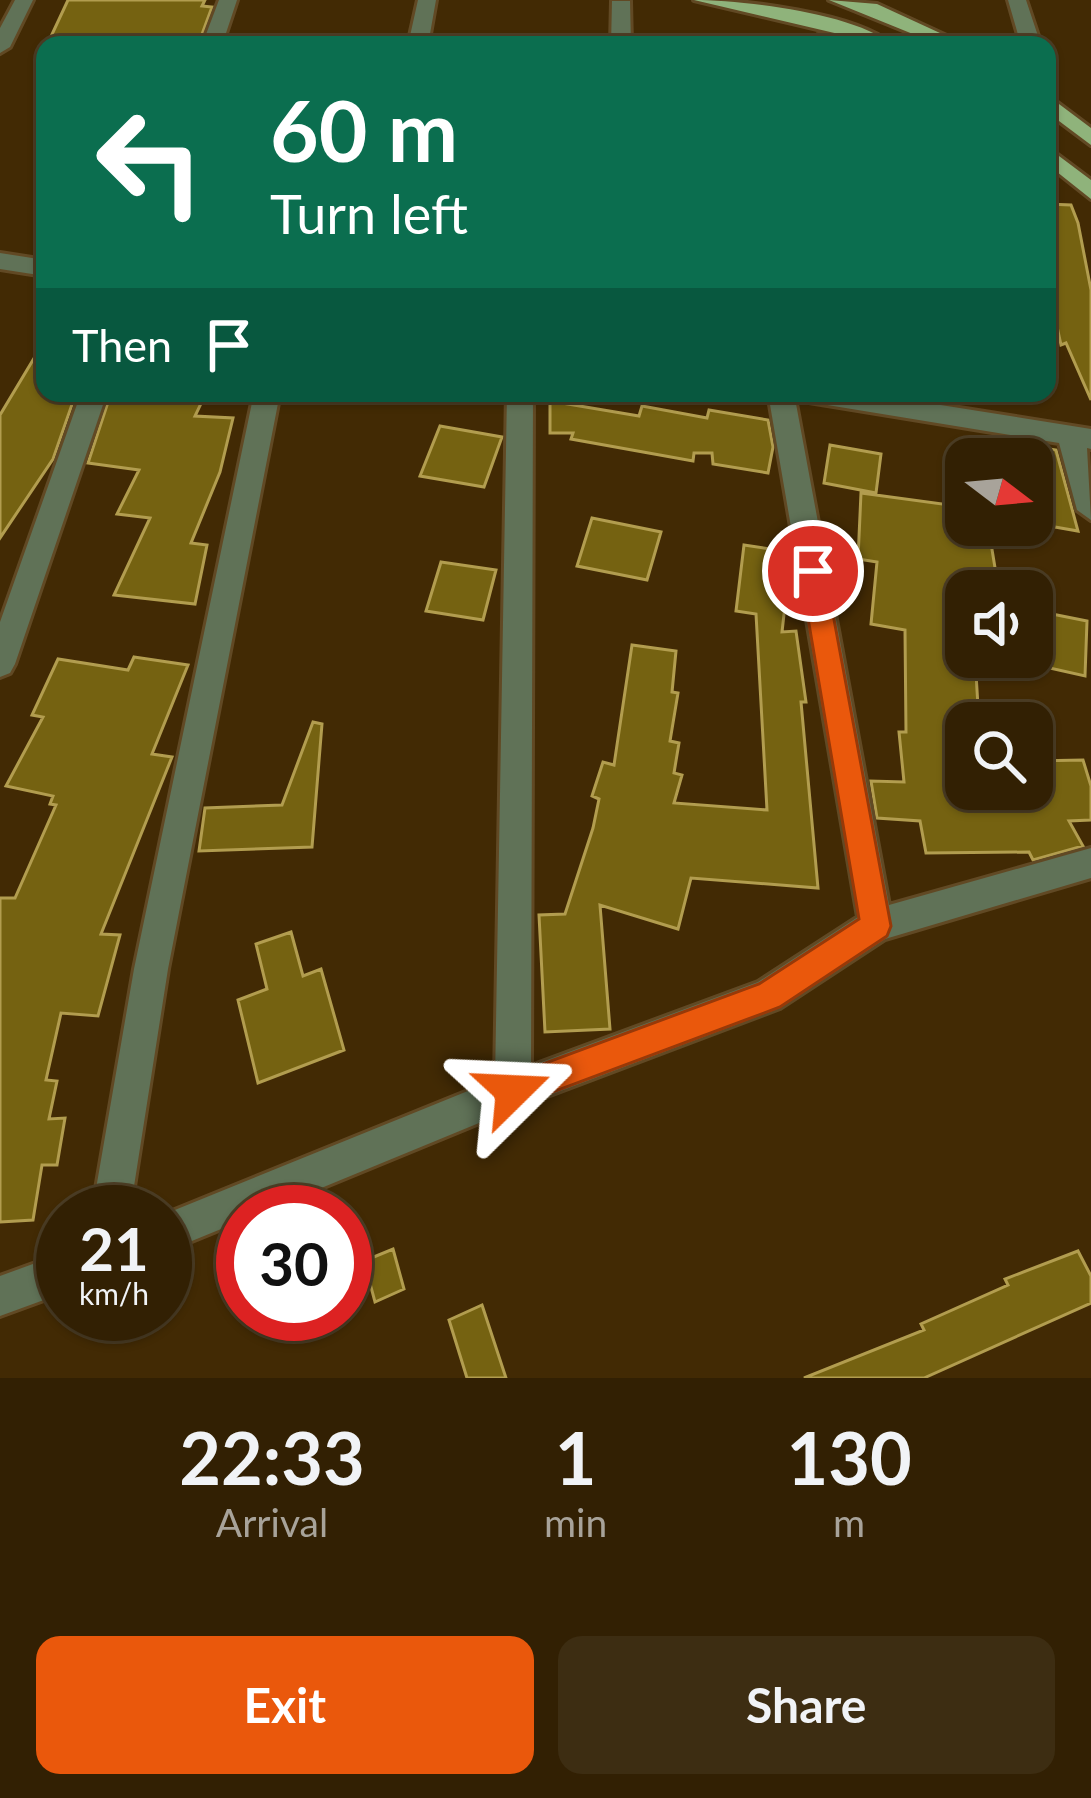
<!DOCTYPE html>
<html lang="en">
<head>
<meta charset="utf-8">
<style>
	:root { --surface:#322003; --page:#3d2d12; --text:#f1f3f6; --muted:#a8a39a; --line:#4d3e25; --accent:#ea580c }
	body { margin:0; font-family:Lato,sans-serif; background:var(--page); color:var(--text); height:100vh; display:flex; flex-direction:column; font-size:45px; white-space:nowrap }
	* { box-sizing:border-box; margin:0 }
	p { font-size:39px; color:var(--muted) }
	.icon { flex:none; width:66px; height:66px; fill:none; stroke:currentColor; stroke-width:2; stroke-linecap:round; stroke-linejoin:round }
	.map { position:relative; height:1378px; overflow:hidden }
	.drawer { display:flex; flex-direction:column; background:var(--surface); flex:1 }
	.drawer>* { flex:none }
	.guide { position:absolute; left:36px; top:36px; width:1020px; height:366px; border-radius:24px; box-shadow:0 3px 9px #0004,0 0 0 3px var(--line); background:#0b6e4f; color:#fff; overflow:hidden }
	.needle { width:78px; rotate:106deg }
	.fabs { position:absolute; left:945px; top:438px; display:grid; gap:24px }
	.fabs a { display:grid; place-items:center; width:108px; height:108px; border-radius:24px; background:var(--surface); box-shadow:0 3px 9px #0004,0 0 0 3px var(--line); font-size:60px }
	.speed { position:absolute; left:36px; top:1185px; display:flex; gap:24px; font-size:60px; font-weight:700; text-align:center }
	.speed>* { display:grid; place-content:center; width:156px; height:156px; border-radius:50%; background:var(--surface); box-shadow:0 3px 9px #0004,0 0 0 3px var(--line); line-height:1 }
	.speed small { font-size:30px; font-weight:400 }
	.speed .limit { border:18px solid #d22; background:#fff; color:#111 }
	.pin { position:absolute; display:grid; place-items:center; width:102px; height:102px; color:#fff; margin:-51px; border:6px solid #fff; border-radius:50%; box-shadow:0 3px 12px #0007 }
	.me { position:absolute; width:132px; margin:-66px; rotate:69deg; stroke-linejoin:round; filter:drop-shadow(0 0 9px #0008) }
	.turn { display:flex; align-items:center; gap:42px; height:252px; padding:0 36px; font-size:54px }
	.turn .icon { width:156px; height:156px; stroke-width:2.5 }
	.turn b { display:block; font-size:84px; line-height:102px }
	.then { display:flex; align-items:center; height:114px; padding:0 36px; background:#0003; gap:24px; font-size:45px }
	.eta { display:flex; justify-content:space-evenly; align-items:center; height:204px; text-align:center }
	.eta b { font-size:72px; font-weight:700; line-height:84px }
	.primary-button { display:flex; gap:24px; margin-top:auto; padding:24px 36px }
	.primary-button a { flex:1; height:138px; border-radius:24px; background:var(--accent); color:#fff; font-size:48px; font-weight:700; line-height:138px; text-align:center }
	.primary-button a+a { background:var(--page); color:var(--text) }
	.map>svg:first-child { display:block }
</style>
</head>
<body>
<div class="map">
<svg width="1091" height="1378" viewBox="0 0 1091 1378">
	<rect width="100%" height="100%" fill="#422a04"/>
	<!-- building -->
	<path fill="#756211" stroke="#b29d4f" stroke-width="3" d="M 68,0 L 205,0 L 202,6 L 212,7 L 198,45 L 47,45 Z
		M 1047,204 L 1071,205 L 1078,223 L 1091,290 L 1091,400 L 1066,343 L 1061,345 L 1052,303 L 1047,303 Z
		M 45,340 L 45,393 L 76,393 L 53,459 L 0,538 L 0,415 Z
		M 111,393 L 206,393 L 195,416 L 233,418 L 220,472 L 191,543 L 207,545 L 195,604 L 114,595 L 150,518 L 117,514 L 139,470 L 88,463 Z
		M 550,401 L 639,416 L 642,406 L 707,418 L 709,410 L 768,420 L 773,447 L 768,473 L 713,464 L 712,453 L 694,453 L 693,461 L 571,439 L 573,433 L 550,433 Z
		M 440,426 L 502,437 L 484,487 L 420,476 Z
		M 830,445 L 881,454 L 876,493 L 824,483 Z
		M 1032,446 L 1056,450 L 1078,531 L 1032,523 Z
		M 861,493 L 950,505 L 951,514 L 966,515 L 966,525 L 988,525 L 997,580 L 962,578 L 959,657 L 975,657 L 979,723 L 966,723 L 966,789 L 1032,789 L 1032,761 L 1083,760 L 1091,786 L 1091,820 L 1069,821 L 1083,846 L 1033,860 L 1029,852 L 926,853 L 920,821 L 877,818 L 871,781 L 904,782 L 899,732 L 906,732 L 905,630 L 871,624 L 877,562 L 858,559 Z
		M 592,518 L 661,532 L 647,580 L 577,566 Z
		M 744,545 L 783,551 L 780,578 L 788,579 L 782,632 L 796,631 L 806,702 L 801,702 L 818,888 L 691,878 L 678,929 L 600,905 L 610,1029 L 545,1032 L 539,915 L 565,914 L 593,828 L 599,799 L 592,796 L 603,762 L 614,765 L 632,645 L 676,651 L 672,692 L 678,693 L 670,741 L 679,743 L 674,773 L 682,775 L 674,803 L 767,810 L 756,614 L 736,611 Z
		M 441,562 L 496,570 L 483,620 L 426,611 Z
		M 1032,610 L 1087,621 L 1085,676 L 1032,664 Z
		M 134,657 L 188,665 L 152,754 L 172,757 L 101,934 L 120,935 L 98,1016 L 61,1013 L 46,1080 L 57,1081 L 49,1119 L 65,1118 L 57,1165 L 42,1165 L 33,1220 L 0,1222 L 0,898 L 15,898 L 56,805 L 50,804 L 53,796 L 6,786 L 43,717 L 32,715 L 58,659 L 128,670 Z
		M 313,722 L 322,724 L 312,847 L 199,851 L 205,808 L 282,805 Z
		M 291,932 L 303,976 L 321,969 L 344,1050 L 258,1083 L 238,1000 L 267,989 L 256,944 Z
		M 393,1249 L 404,1289 L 375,1302 L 364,1261 Z
		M 1078,1251 L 1091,1276 L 1091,1303 L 924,1378 L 804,1378 L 924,1330 L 921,1324 L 1008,1285 L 1005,1279 Z
		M 482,1305 L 506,1378 L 467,1378 L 449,1320 Z"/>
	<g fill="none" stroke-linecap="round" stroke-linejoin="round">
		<!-- minor casing -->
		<g stroke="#614924" stroke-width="6">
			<path id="minor" d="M 15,0 L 33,0 L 10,47 L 0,53 L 0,28 Z
				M 219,0 L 237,0 L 222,45 L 202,45 Z
				M 418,0 L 436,0 L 428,45 L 408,45 Z
				M 1008,0 L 1026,0 L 1041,45 L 1021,45 Z
				M 612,1 L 630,1 L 631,45 L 611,45 Z
				M 818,35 L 832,35 L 836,45 L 816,45 Z
				M 0,253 L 45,260 L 45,276 L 0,269 Z
				M 81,393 L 107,393 L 15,664 L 10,673 L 0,677 L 0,622 Z
				M 254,393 L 280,393 L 168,969 L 130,1212 L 92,1212 L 134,969 Z
				M 507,393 L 533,393 L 531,1066 L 758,982 L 858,917 L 768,393 L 794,393 L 889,905 L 1091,848 L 1091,878 L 885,939 L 780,1008 L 513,1109 L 263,1212 L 243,1212 L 243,1220 L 165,1252 L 165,1214 L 495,1080 Z
				M 796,393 L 865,393 L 1091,429 L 1091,449 L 1087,448 L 1091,520 L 1077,510 L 1059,443 L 809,402 Z
				M 63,1253 L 63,1293 L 0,1316 L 0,1276 Z"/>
		</g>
		<!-- major casing -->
		<g stroke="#614924" stroke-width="6">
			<path id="major" d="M 694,0 C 743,0 855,13 893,45 L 867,45 L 843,35 Z
				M 829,0 L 877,4 L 966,45 L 940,45 Z
				M 1047,95 L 1091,128 L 1091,145 L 1047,112 Z
				M 1047,147 L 1091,180 L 1091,199 L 1047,164 Z"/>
		</g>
		<!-- minor -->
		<use href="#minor" fill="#607257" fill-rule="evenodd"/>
		<!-- major -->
		<use href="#major" fill="#8fb37b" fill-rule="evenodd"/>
	</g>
	<!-- route -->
	<path fill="#ea580c" stroke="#983908" stroke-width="3" d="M 813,560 L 825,571 L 891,926 L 887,936 L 780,1007 L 513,1107 L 502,1103 L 497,1091 L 502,1079 L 759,984 L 859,919 L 800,571 Z"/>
</svg>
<div class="fabs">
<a><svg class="needle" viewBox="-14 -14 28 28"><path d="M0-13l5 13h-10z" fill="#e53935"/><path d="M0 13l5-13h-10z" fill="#a8a39a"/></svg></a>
<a><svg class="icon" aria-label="sound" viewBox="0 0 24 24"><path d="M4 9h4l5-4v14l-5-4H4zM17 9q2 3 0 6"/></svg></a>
<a><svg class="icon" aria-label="search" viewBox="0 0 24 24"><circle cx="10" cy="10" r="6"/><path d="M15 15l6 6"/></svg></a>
</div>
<div class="speed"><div>21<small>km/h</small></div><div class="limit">30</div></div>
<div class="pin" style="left:813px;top:571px;background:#d93025"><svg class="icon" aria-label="arrive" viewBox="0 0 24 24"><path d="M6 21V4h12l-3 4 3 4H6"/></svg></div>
<svg class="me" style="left:513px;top:1091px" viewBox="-20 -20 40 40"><path d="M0-17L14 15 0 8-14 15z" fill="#ea580c" stroke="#fff" stroke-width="4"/></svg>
<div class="guide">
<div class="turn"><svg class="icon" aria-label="left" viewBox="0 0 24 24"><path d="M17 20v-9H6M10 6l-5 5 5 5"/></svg><div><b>60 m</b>Turn left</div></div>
<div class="then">Then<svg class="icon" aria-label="arrive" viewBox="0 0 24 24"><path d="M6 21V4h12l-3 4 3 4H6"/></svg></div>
</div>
</div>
<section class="drawer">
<div class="eta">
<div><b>22:33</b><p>Arrival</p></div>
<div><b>1</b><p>min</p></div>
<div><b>130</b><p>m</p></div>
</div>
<div class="primary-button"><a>Exit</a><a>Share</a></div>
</section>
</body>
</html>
